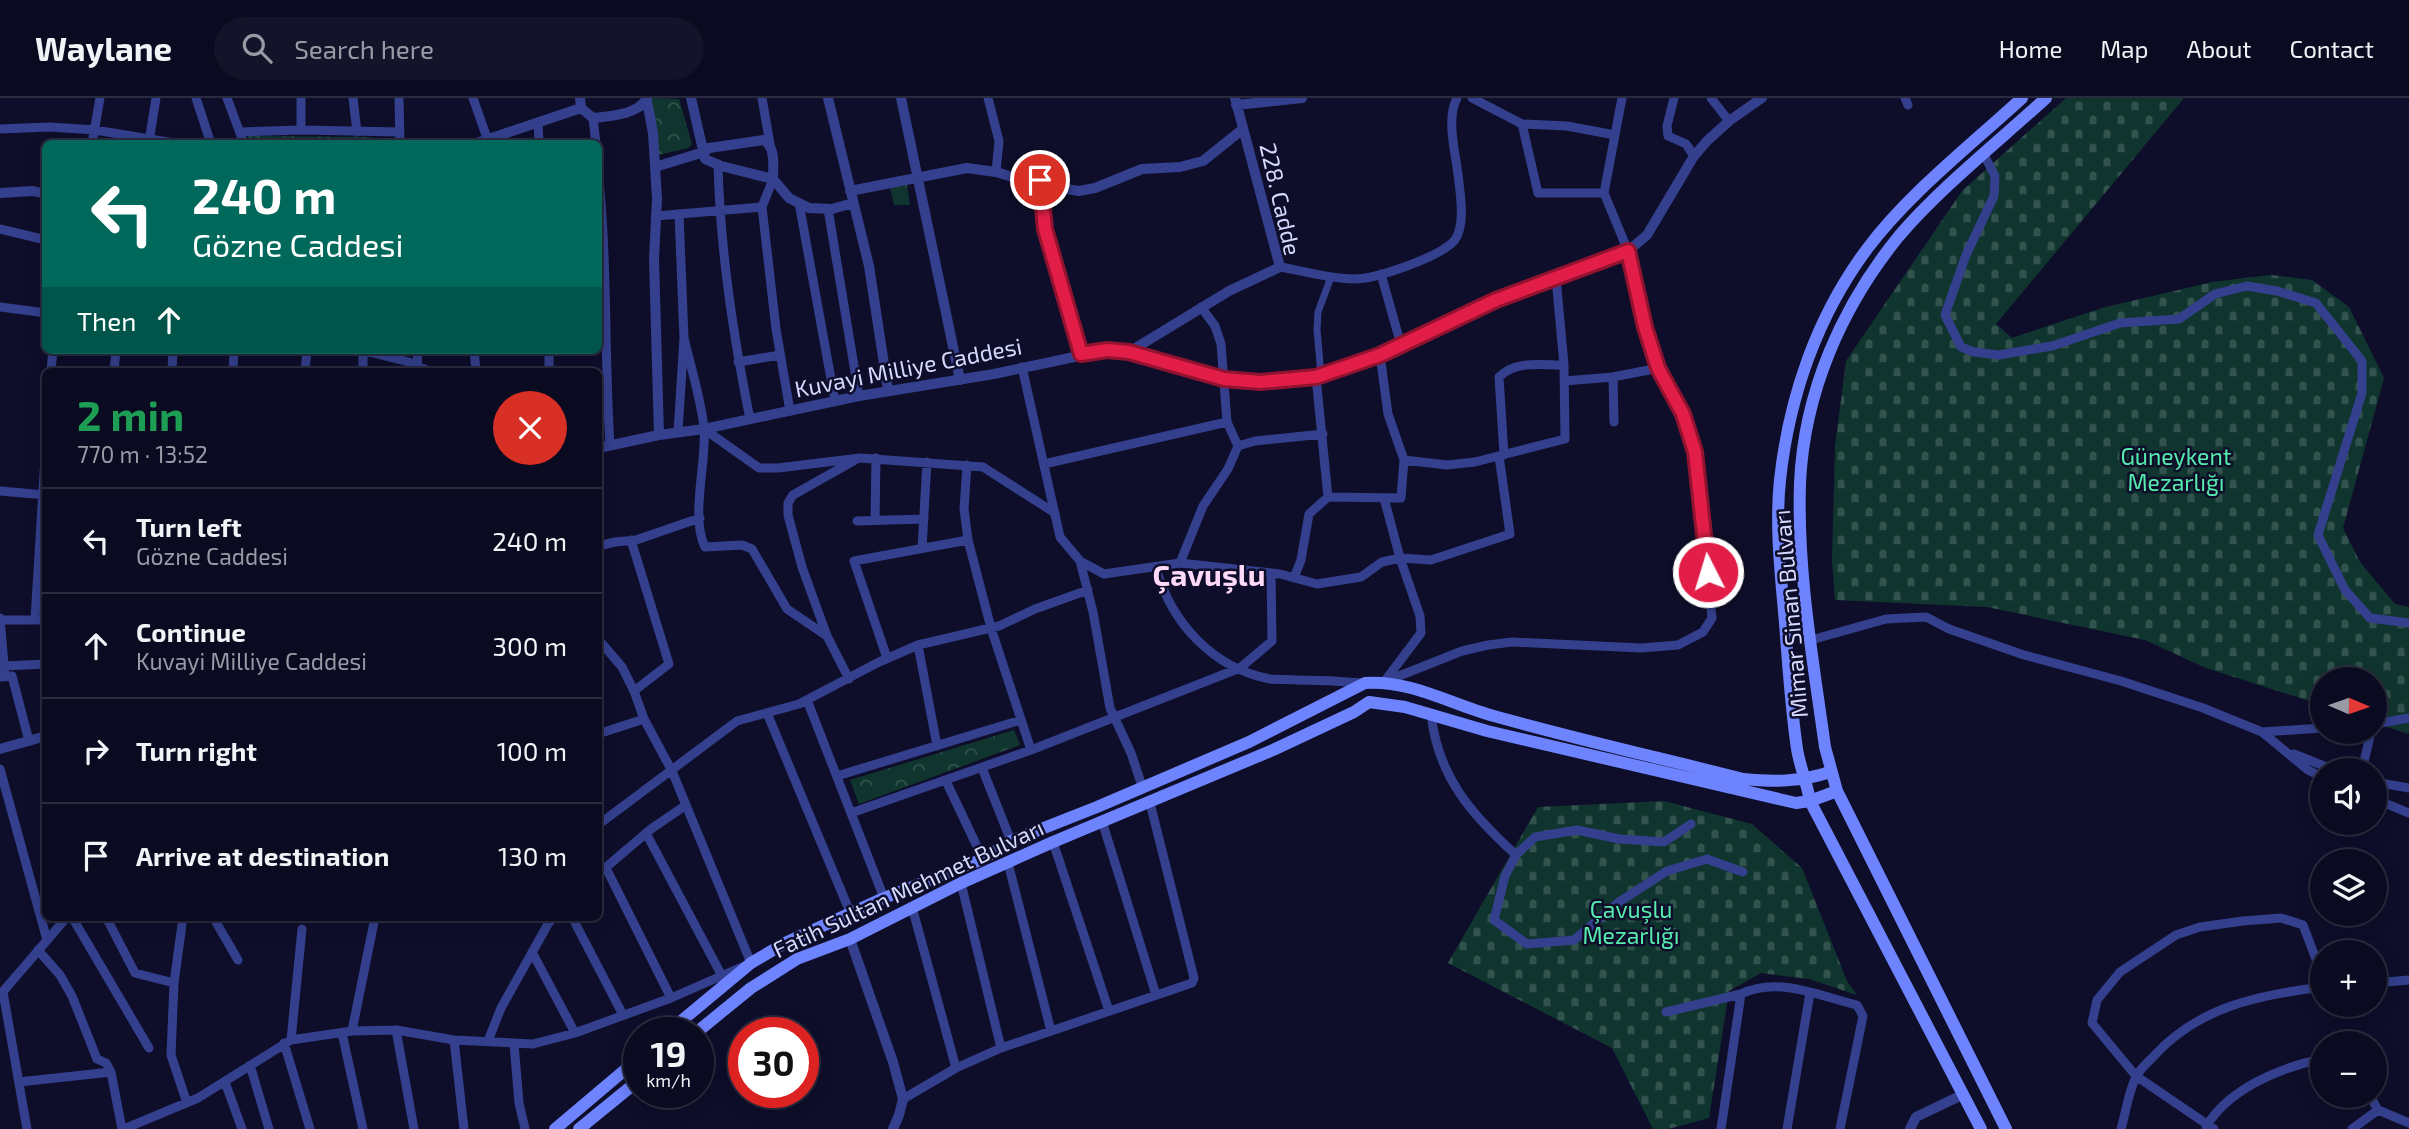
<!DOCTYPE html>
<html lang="en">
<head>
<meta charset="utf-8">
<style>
	:root { --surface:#0a0a20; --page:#131329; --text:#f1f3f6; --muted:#999aa5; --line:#2a2b3e }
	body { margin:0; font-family:"Exo 2",sans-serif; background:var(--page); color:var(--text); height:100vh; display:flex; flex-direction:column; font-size:26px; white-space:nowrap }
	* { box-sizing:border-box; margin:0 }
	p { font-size:23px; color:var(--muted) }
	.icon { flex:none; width:38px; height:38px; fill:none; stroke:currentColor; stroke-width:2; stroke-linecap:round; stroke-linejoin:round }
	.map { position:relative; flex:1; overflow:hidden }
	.side { position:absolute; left:42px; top:270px; width:560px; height:553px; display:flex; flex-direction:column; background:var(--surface); border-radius:10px; box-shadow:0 4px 18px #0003,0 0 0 2px var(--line) }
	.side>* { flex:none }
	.banner { position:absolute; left:42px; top:42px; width:560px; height:214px; border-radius:10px; box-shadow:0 4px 18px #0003,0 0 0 2px var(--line); background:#00695c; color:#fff; overflow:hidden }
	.needle { width:46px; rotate:92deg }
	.controls { position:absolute; left:2310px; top:569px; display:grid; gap:14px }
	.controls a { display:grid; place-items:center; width:77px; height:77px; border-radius:50%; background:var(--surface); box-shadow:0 4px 18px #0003,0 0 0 2px var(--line); font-size:35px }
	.speed { position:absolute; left:623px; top:919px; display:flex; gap:14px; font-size:35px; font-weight:700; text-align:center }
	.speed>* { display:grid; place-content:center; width:91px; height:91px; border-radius:50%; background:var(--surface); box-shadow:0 4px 18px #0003,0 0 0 2px var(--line); line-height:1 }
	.speed small { font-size:18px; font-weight:400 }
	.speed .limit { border:10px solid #d22; background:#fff; color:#111 }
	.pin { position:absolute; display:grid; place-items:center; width:60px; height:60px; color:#fff; margin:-30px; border:4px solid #fff; border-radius:50%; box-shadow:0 2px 7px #0007 }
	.me { position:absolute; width:77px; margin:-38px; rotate:355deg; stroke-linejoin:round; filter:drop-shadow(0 0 5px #0008) }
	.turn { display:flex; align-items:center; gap:24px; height:147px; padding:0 35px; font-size:32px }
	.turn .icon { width:91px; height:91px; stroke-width:2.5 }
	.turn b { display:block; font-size:49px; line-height:60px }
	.then { display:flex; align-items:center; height:66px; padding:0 35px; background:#0003; gap:14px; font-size:26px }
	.round { display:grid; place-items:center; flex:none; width:74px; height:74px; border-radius:37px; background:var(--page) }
	.head { display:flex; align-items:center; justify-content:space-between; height:119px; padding:0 35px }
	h1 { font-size:42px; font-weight:700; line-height:52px; color:#1e9e55 }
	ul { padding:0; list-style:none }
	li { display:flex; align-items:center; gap:21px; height:105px; padding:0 35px; border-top:2px solid var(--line) }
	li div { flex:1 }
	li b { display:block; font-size:26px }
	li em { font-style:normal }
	header { display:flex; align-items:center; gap:42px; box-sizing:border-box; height:98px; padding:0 35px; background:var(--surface); border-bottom:2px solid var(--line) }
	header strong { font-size:33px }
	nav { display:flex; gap:38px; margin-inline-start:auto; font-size:24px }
	.search { width:490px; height:63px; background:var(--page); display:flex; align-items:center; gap:18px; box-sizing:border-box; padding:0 24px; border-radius:38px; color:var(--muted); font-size:26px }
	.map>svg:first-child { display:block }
</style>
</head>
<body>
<header>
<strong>Waylane</strong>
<div class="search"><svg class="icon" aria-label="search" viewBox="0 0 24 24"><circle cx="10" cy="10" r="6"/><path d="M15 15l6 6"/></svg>Search here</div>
<nav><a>Home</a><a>Map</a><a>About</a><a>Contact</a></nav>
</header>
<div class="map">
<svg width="2409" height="1031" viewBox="0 0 2409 1031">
	<defs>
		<pattern id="cemetery-stones" width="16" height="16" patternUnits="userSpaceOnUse" patternTransform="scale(1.75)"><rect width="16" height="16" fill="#10352e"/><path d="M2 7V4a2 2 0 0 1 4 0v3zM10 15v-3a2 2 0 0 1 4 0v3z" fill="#32524d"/></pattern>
		<pattern id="park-crowns" width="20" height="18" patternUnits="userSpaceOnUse" patternTransform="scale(1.75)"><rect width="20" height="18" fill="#10352e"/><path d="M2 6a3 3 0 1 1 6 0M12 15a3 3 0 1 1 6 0" fill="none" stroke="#32524d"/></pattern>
	</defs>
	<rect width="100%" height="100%" fill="#0e0e2b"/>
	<!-- cemetery -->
	<path fill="url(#cemetery-stones)" d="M 2066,0 L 2184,0 L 1996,226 L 2012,240 L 2102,210 L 2212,184 L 2271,177 L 2312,182 L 2349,209 L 2384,280 L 2343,430 L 2360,464 L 2395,506 L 2409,509 L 2409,636 L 2375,625 L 2375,581 L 2322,581 L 2322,607 L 2206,570 L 2145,542 L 1987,509 L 1835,502 L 1832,463 L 1835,348 L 1846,263 L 1962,93 Z
		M 1664,703 L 1752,726 L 1802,770 L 1847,883 L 1857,897 L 1809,881 L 1761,875 L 1729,893 L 1709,1020 L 1668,1031 L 1653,1031 L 1612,950 L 1448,865 L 1538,709 Z"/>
	<!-- park -->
	<path fill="url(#park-crowns)" d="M 650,0 L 679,1 L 692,46 L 688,50 L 654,58 Z
		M 248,38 L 371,39 L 375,45 L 251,45 Z
		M 907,87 L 910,107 L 894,107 L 890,90 Z
		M 1014,632 L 1020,647 L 859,706 L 850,682 Z"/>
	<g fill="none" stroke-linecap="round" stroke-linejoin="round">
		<!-- pedestrian -->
		<path stroke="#34408e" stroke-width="7" d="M 1321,277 L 1317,232 L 1318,214 L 1331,179"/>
		<!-- minor -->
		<path stroke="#34408e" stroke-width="9" d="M 196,0 L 211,46
			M 227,0 L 244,46
			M 301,0 L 301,32
			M 353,0 L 357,34
			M 399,0 L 400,46
			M 473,0 L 487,40
			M 762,0 L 770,46
			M 988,0 L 999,43 L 996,74
			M 1472,0 L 1522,26 L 1538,95 L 1604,95
			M 1674,0 L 1667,28 L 1668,38 L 1686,46 L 1694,58
			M 1711,0 L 1729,23
			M 1905,0 L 1908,7
			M 593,20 L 596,46
			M 538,24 L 539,46
			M 1522,26 L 1567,28 L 1615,37
			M 0,31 L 50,29 L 95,32 L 180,46
			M 240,34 L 301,32 L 400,34
			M 149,44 L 156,0
			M 92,46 L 100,0
			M 1984,57 L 1995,78 L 1994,98 L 1966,157 L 1945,217 L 1961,249 L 1974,254 L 1999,257 L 2052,248 L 2120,225 L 2179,221 L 2215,196 L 2247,188 L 2277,193 L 2316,205 L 2362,263 L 2362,295 L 2318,437 L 2345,492 L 2370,520 L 2409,525
			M 718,66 C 720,153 733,237 750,321
			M 598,72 C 608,163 604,255 610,347
			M 773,81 L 762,109 L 776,231 L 790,313
			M 1040,83 L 1045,131 L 1081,256
			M 799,105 L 835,303
			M 828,111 L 859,298
			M 656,118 L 762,109
			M 0,131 L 46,142
			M 1280,169 C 1304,173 1330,181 1354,181 C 1377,181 1439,159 1454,143 C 1465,130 1461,100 1459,85 C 1457,59 1445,23 1457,0
			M 1381,176 L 1401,247
			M 0,209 L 46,215
			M 684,240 C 691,270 701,301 704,330 C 707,365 690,418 705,449 L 742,447 L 752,451 L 787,511 L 827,538
			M 361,252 L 409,264 L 429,273
			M 417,252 L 418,271
			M 474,252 L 476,273
			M 549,252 L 549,273
			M 738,264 L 780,257
			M 1022,269 L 1060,439 L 1080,463 L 1093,514 L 1110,610 L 1131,655 L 1142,688
			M 51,273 L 53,252
			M 114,273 L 116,252
			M 172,273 L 173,252
			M 233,273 L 234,252
			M 305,273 L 307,252
			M 363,273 L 363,252
			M 1316,279 L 1328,399
			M 1613,279 L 1614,324
			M 1564,283 L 1613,279 L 1659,270
			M 704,331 L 759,370 L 778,370 L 860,360 L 983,369 L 1055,415
			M 678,334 L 684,240 L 679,116
			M 1238,348 L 1255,343 L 1323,336
			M 1504,357 L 1499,279 C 1516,262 1541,267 1564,267
			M 1404,362 L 1447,367 L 1475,364 L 1565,341 L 1564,267 L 1556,180
			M 1044,366 L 1227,324
			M 967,367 L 964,411 L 968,442 L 991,530 L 1031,652
			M 0,393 L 46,397
			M 1384,400 L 1400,460 L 1420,518 L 1421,535 L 1384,584
			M 875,422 L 876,360
			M 857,423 L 924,421
			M 631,442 L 669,566 L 634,593
			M 598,448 L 615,444 L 636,442 L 700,420
			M 922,450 L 927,364
			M 1080,463 L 1104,476 L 1180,465 L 1280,476 L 1317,486 L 1361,479 L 1382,464 L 1400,460 L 1431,462 L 1510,436 L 1499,358
			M 1180,465 L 1203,408 L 1228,371 L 1238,348 L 1227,324 L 1221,246 L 1215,228 L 1201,209
			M 1156,470 C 1171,524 1212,570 1270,581 C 1278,582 1288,581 1297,582 C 1319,582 1340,583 1362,585
			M 1294,480 L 1301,462 L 1309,416 L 1328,399 L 1401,400 L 1404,362 L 1388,316 L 1380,257
			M 0,520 L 5,579
			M 35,521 L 46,344
			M 0,522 L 46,522
			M 1811,542 L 1886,521 L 1926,519 L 1949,531 L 2024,557 L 2121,583 L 2203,610 L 2262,634 L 2308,672 L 2322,679
			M 918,547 L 937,648
			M 887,560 L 854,463 L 968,442
			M 4,568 L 46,566
			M 0,579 L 12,578 L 29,643
			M 849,581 L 827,538 L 802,469 L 788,417 L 788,405 L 793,397 L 855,362
			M 1384,584 L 1462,553 L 1488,547 L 1512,544 L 1641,550 L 1678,547 L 1703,534 L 1712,520 L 1695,354 L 1683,316 L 1659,270 L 1645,229 L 1628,153 L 1604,95 L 1622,0
			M 807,602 L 884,800
			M 767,615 L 850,814
			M 1431,616 C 1438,679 1471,716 1516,757
			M 2375,626 L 2409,620
			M 2262,634 L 2322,630
			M 598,636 L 644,621
			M 2294,656 L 2334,672
			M 982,670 L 1011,743
			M 0,671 L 47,842
			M 2362,672 L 2371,634
			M 837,678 L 1021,622
			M 946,683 L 983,761
			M 2375,684 L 2409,690
			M 2375,701 L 2409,715
			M 851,715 L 1031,652 L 1240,570 L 1272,543 L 1271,475
			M 1102,723 L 1156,897
			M 1691,726 L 1664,744 L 1619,741 L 1577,732 L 1535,739 L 1516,757 L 1505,778 L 1494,822 L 1527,846 L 1574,842 L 1619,804 L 1667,773 L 1707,761 L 1743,774
			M 598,727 L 737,623 L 799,606 L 879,564 L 918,547 L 999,528 L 1035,511 L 1088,492
			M 646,735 L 722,878
			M 1053,744 L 1109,913
			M 1008,765 L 1051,933
			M 606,770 L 671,900
			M 598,776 L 651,731 L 686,707
			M 961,785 L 1001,950
			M 912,809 L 956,970
			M 72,819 L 149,950
			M 106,819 L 135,875 L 174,885
			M 183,819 L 174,885 L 171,957 L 187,1005
			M 213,819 L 238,862
			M 572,819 L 623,917
			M 38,852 L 60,877 L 72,898 L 97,961 L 106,965 L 111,974 L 122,1031
			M 532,854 L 575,935
			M 2375,885 L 2409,882
			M 3,894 L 27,1031
			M 0,897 L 67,819
			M 1666,914 L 1741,896 C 1778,878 1820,898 1857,907 L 1863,918 L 1840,1031
			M 396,932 L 414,1031
			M 352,933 L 375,819
			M 342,935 L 363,1031
			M 291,942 L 302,831
			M 454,942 L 464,1031
			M 488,943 L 501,910 L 548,826 L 554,819
			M 284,945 L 310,1031
			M 514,946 L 519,1005 L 525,1031
			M 250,967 L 269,1031
			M 19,984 L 111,974
			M 225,984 L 242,1031
			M 2370,998 L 2378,1012 L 2409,1025
			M 903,1001 L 956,970 L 1001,950 L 1192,885 L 1194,880 L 1150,705
			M 2206,1029 C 2228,991 2281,969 2322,961
			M 124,1031 L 198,1000 L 291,942 L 352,933 L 396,932 L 454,942 L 533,946 L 575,935 L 671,900 L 751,865 L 672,673 L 644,621 L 634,593 L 622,569 L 598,541
			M 1721,1031 L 1741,896
			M 1787,1031 L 1810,895
			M 2121,1031 C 2126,1014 2128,995 2136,979 C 2139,972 2147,965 2153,959 C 2198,909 2258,897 2322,889
			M 2214,1031 L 2136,978 L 2092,925 L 2097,902 L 2120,874 L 2176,837 L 2200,829 L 2243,823 L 2281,820 L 2303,827 L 2322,877
			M 2352,1031 L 2378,1012"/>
		<!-- tertiary -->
		<path stroke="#34408e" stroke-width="10" d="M 580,0 L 581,10 L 593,20 C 611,18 638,17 647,0
			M 691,0 L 705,61 L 721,68 L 773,81 L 789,100 L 809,110 L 832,111 L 853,105
			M 828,0 L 869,168 L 888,292
			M 901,0 L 960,282
			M 647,3 L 653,35 L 657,101 L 654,161 L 659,337
			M 1236,7 L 1302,0
			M 474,46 L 581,10
			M 655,69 L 704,54 L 709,50 L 764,42 C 776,50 773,68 773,81
			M 850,93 L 967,70 L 996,74 L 1019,81 L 1045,83 L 1066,91 L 1079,93 L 1095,90 L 1142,71 L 1180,69 L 1203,63 L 1243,31
			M 0,95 L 33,93 L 46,96
			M 1129,254 L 1229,193 L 1280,169 L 1235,0
			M 598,350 L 659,337 L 704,331 L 859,298 L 994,276 L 1107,252 L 1129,254 L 1224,281 L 1260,284 L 1316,279 L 1380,257 L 1496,202 L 1628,153 L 1647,137 L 1694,58 L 1707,43 L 1729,23 L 1762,0
			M 0,651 L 46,638
			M 850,841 L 893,964 L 903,1001 L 899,1017 L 893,1031
			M 1910,1031 L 1916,1019 L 1962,997"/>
		<!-- secondary -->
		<path stroke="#6e84ff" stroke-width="12" d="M 668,934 L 751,865 L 785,845 L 884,800 L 983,761 L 1011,743 L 1097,709 L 1249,644 L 1365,585 C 1411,582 1450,606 1494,618 C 1576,641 1660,660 1743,681 C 1774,684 1800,684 1830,674
			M 697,934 L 751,890 L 797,861 L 850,841 L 961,785 L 1053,744 L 1273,652 L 1354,614 L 1369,604 L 1405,609 L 1487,633 L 1796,705 L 1810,703 L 1837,693
			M 555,1031 L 639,960
			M 579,1031 L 639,982
			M 1981,1031 L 1810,703 C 1807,685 1800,669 1797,651 C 1791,610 1788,567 1785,525 C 1781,478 1775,429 1780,382 C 1789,299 1817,218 1867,151 C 1908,96 1971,47 2022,0
			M 2006,1031 L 1837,693 L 1825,649 C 1813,562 1797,473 1800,385 C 1804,294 1842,208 1899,138 C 1940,90 1999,43 2046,0"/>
	</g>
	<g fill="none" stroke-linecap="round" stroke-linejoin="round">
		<!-- route casing -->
		<g stroke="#92132f" stroke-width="18">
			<path id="route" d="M 1040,82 L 1045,131 L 1081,256 L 1107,252 L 1129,254 L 1224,281 L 1260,284 L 1316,279 L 1380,257 L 1496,202 L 1628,153 L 1645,229 L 1658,270 L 1683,316 L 1695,354 L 1708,474"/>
		</g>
		<!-- route -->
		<use href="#route" stroke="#e11d48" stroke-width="12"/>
	</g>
	<g text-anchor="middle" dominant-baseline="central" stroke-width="5" stroke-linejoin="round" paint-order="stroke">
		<!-- street labels -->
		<g font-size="23" fill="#d7daff" stroke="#0e0e2b">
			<text transform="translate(1281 101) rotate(77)">228. Cadde</text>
			<text transform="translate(908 269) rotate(-11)">Kuvayi Milliye Caddesi</text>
			<text transform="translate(1790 516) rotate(-95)">Mimar Sinan Bulvarı</text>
			<text transform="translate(908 790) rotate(-25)">Fatih Sultan Mehmet Bulvarı</text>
		</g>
		<!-- park labels -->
		<g font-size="23" fill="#56ecad" stroke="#0e0e2b">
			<text x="2176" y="358">Güneykent<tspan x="2176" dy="26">Mezarlığı</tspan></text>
			<text x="1631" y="811">Çavuşlu<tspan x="1631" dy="26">Mezarlığı</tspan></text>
		</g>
		<!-- district labels -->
		<g font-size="30" font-weight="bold" fill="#ffd9f8" stroke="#0e0e2b">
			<text x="1209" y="476">Çavuşlu</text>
		</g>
	</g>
</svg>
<div class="controls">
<a><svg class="needle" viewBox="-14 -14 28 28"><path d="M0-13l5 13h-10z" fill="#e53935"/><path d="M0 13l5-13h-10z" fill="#999aa5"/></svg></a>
<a><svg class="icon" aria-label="sound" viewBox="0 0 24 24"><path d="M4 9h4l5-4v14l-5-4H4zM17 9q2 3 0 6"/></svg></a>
<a><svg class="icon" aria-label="layers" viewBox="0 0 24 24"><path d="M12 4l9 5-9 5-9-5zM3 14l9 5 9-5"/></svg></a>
<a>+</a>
<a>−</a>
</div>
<div class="speed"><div>19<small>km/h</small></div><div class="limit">30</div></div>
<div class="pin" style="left:1040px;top:82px;background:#d93025"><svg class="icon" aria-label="arrive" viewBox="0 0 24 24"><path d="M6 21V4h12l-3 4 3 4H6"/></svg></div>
<svg class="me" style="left:1708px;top:474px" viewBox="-20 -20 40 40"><circle r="17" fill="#e11d48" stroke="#fff" stroke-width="3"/><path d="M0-11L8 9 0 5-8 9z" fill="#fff"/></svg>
<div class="banner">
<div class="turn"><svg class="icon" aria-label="left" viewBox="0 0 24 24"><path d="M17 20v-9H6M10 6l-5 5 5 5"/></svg><div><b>240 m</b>Gözne Caddesi</div></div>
<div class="then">Then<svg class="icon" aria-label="ahead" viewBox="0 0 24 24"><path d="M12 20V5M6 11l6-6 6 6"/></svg></div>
</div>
<section class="side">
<div class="head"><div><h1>2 min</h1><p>770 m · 13:52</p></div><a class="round" style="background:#d93025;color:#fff"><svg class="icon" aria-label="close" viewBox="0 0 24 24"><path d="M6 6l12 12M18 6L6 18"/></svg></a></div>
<ul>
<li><svg class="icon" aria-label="left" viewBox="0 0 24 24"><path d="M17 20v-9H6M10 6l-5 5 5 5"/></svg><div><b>Turn left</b><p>Gözne Caddesi</p></div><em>240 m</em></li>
<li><svg class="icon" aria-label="ahead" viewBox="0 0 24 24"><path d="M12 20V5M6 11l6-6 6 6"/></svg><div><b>Continue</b><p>Kuvayi Milliye Caddesi</p></div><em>300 m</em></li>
<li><svg class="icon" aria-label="right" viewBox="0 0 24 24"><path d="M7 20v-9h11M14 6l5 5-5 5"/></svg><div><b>Turn right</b></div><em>100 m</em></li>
<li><svg class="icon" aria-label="arrive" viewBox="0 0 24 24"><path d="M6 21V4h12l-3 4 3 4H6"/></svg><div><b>Arrive at destination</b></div><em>130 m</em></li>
</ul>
</section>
</div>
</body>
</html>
